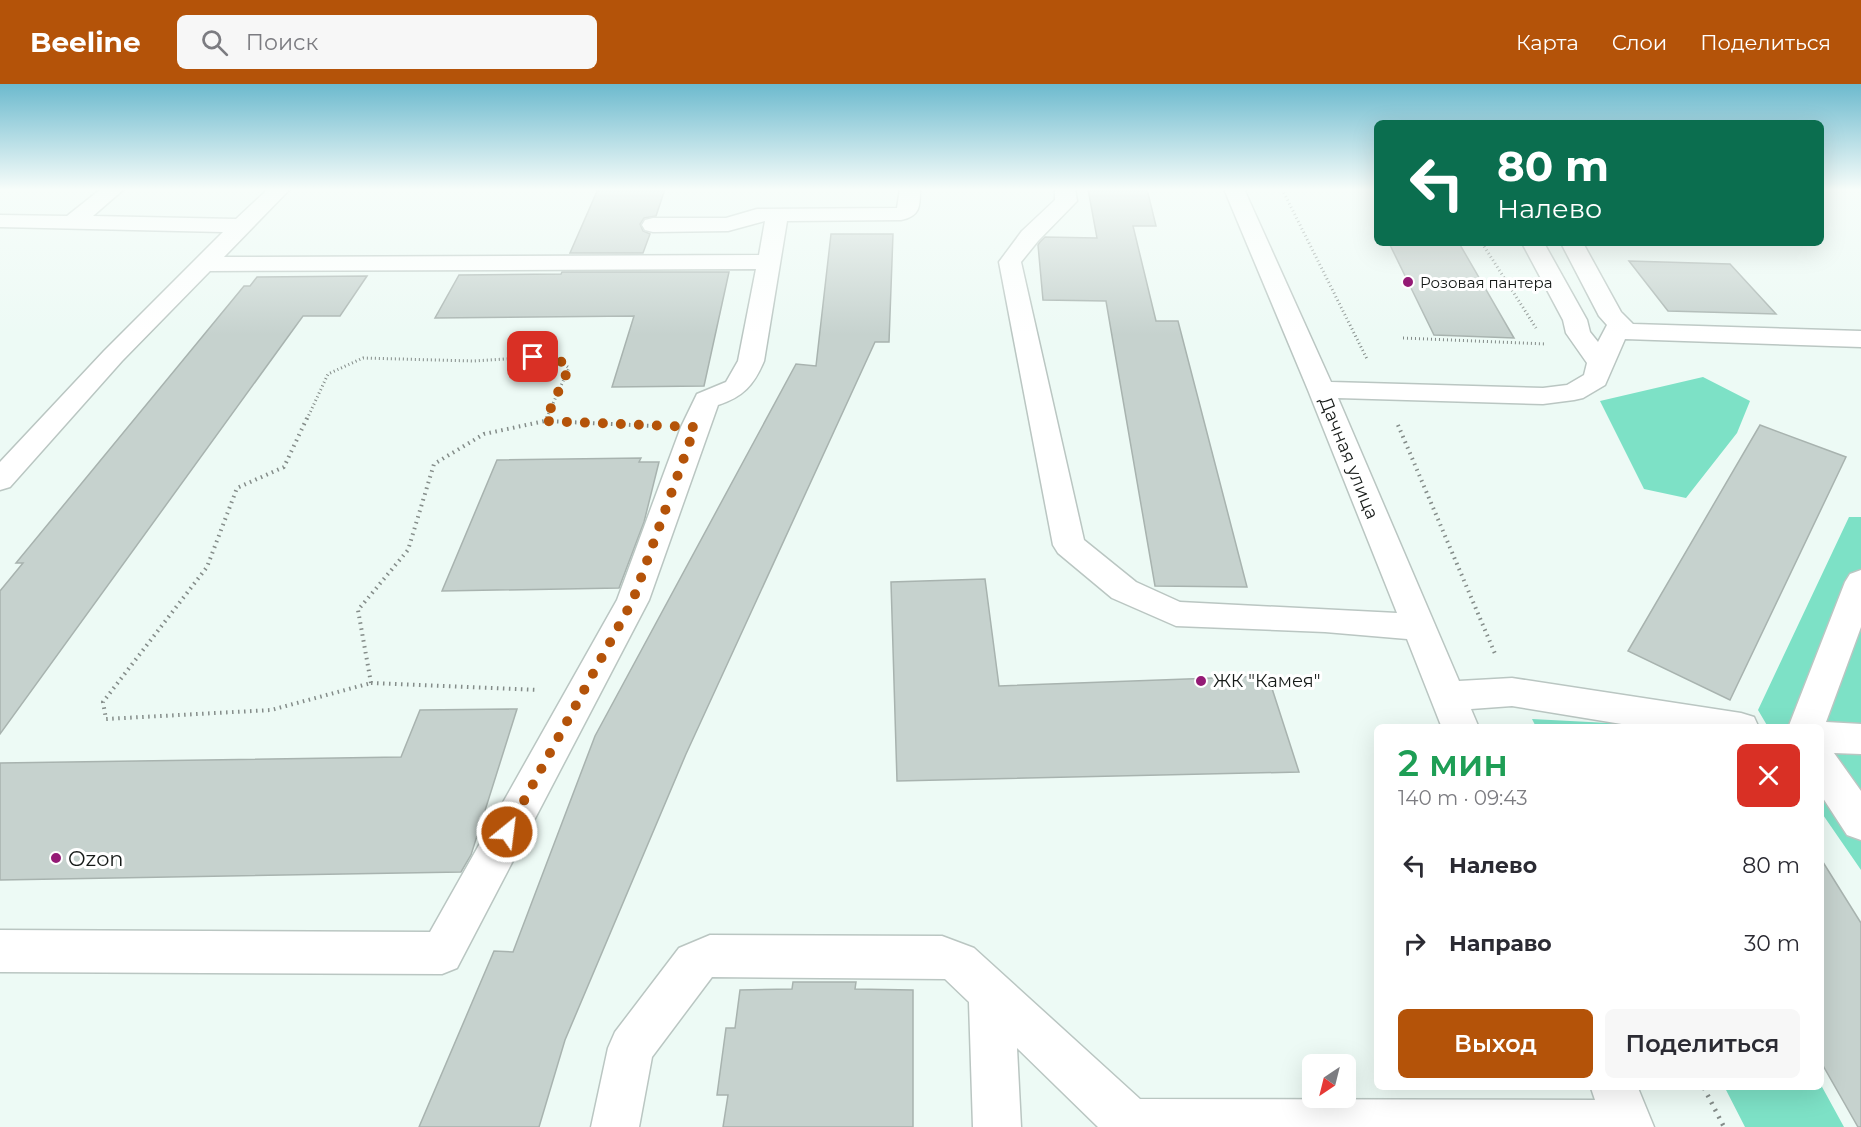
<!DOCTYPE html>
<html lang="ru">
<head>
<meta charset="utf-8">
<style>
	:root { --surface:#fff; --page:#f7f7f7; --text:#2b2b33; --muted:#7c7c81; --accent:#b45309 }
	body { margin:0; font-family:Montserrat,sans-serif; background:var(--page); color:var(--text); height:100vh; display:flex; flex-direction:column; font-size:22px; white-space:nowrap }
	* { box-sizing:border-box; margin:0 }
	p { font-size:20px; color:var(--muted) }
	.icon { flex:none; width:33px; height:33px; fill:none; stroke:currentColor; stroke-width:2; stroke-linecap:round; stroke-linejoin:round }
	.map { position:relative; flex:1; overflow:hidden }
	.drawer { position:absolute; left:1374px; top:640px; width:450px; height:366px; display:flex; flex-direction:column; background:var(--surface); border-radius:9px; box-shadow:0 6px 24px #0002 }
	.drawer>* { flex:none }
	.top-card { position:absolute; left:1374px; top:36px; width:450px; height:126px; border-radius:9px; box-shadow:0 6px 24px #0002; background:#0b6e4f; color:#fff; overflow:hidden }
	.needle { width:39px; rotate:215deg }
	.buttons { position:absolute; left:1302px; top:970px; display:grid; gap:12px }
	.buttons a { display:grid; place-items:center; width:54px; height:54px; border-radius:9px; background:var(--surface); box-shadow:0 6px 24px #0002; font-size:30px }
	.pin { position:absolute; display:grid; place-items:center; width:51px; height:51px; color:#fff; margin:-26px; border-radius:12px; box-shadow:0 3px 9px #0006 }
	.me { position:absolute; width:66px; margin:-33px; rotate:29deg; stroke-linejoin:round; filter:drop-shadow(0 0 4px #0008) }
	.turn { display:flex; align-items:center; gap:21px; height:126px; padding:0 24px; font-size:27px }
	.turn .icon { width:78px; height:78px; stroke-width:2.5 }
	.turn b { display:block; font-size:42px; line-height:51px }
	.round { display:grid; place-items:center; flex:none; width:63px; height:63px; border-radius:9px; background:var(--page) }
	.head { display:flex; align-items:center; justify-content:space-between; height:102px; padding:0 24px }
	h1 { font-size:36px; font-weight:600; line-height:45px; color:#1e9e55 }
	.action { display:flex; gap:12px; margin-top:auto; padding:12px 24px }
	.action a { flex:1; height:69px; border-radius:9px; background:var(--accent); color:#fff; font-size:24px; font-weight:600; line-height:69px; text-align:center }
	.action a+a { background:var(--page); color:var(--text) }
	ul { padding:0; list-style:none }
	li { display:flex; align-items:center; gap:18px; height:78px; padding:0 24px }
	li div { flex:1 }
	li b { display:block; font-size:22px }
	li em { font-style:normal }
	header { display:flex; align-items:center; gap:36px; box-sizing:border-box; height:84px; padding:0 30px; background:var(--accent); color:#fff }
	header strong { font-size:28px }
	nav { display:flex; gap:33px; margin-inline-start:auto; font-size:21px }
	.search { width:420px; height:54px; background:var(--page); display:flex; align-items:center; gap:15px; box-sizing:border-box; padding:0 21px; border-radius:9px; color:var(--muted); font-size:22px }
	.map>svg:first-child { display:block }
</style>
</head>
<body>
<header>
<strong>Beeline</strong>
<div class="search"><svg class="icon" aria-label="search" viewBox="0 0 24 24"><circle cx="10" cy="10" r="6"/><path d="M15 15l6 6"/></svg>Поиск</div>
<nav><a>Карта</a><a>Слои</a><a>Поделиться</a></nav>
</header>
<div class="map">
<svg width="1861" height="1043" viewBox="0 0 1861 1043">
	<rect width="100%" height="100%" fill="#edfaf5"/>
	<!-- green -->
	<path fill="#7de1c6" d="M 1703,293 L 1750,317 L 1737,349 L 1686,414 L 1644,405 L 1600,317 Z
		M 1849,433 L 1861,433 L 1861,786 L 1821,728 L 1821,644 L 1768,643 L 1758,626 Z
		M 1532,635 L 1665,642 L 1668,643 L 1536,643 Z
		M 1821,1001 L 1844,1043 L 1745,1043 L 1725,1004 L 1821,1004 Z"/>
	<!-- building -->
	<path fill="#c6d2ce" stroke="#a8b3af" stroke-width="1.5" d="M 598,105 L 665,105 L 656,132 L 644,134 L 640,140 L 643,147 L 650,150 L 643,169 L 570,169 Z
		M 1088,105 L 1147,105 L 1156,142 L 1133,142 L 1156,237 L 1178,237 L 1247,503 L 1155,502 L 1106,217 L 1043,216 L 1038,161 L 1040,158 L 1045,153 L 1097,154 Z
		M 831,150 L 893,150 L 889,258 L 875,258 L 686,670 L 565,956 L 539,1043 L 419,1043 L 494,867 L 513,868 L 595,652 L 796,280 L 816,282 Z
		M 1389,159 L 1459,159 L 1514,254 L 1434,251 Z
		M 1629,177 L 1730,180 L 1776,230 L 1668,227 Z
		M 562,188 L 729,188 L 704,302 L 612,303 L 634,232 L 435,234 L 459,191 L 561,190 Z
		M 367,192 L 340,232 L 303,232 L 0,650 L 0,507 L 23,479 L 16,479 L 244,202 L 250,202 L 257,193 Z
		M 1760,341 L 1846,373 L 1730,616 L 1628,567 Z
		M 641,374 L 639,378 L 659,378 L 644,438 L 619,504 L 442,507 L 497,376 Z
		M 985,495 L 999,602 L 1268,592 L 1299,688 L 897,697 L 891,498 Z
		M 517,625 L 471,771 L 461,788 L 0,796 L 0,679 L 401,673 L 420,626 Z
		M 1821,775 L 1861,839 L 1861,1043 L 1858,1043 L 1821,978 Z
		M 793,898 L 856,898 L 855,905 L 913,906 L 913,1043 L 723,1043 L 728,1011 L 717,1011 L 726,944 L 735,944 L 740,906 L 792,905 Z"/>
	<g fill="none" stroke-linecap="round" stroke-linejoin="round">
		<!-- minor casing -->
		<g stroke="#bac6c2" stroke-width="3">
			<path id="minor" d="M 101,105 L 124,105 L 93,132 L 236,135 L 268,105 L 290,105 L 224,173 L 759,171 L 765,137 L 728,147 L 653,148 L 645,146 L 642,141 L 645,136 L 653,134 L 726,134 L 757,125 L 897,124 L 900,105 L 920,105 C 920,123 920,132 901,136 L 787,137 L 764,277 C 754,301 743,313 718,321 L 649,516 L 457,884 L 442,890 L 0,888 L 0,846 L 430,848 L 617,516 L 681,343 L 697,310 L 726,298 L 738,277 L 756,185 L 210,187 L 122,277 L 10,403 L 0,406 L 0,378 L 104,267 L 223,148 L 0,143 L 0,131 L 67,132 Z
				M 1055,105 L 1075,105 L 1077,117 L 1038,157 L 1021,178 L 1084,456 L 1136,498 L 1180,518 L 1397,529 L 1308,306 L 1224,105 L 1244,105 L 1331,298 L 1543,304 L 1567,301 L 1584,291 L 1587,279 L 1566,249 L 1563,236 L 1522,159 L 1544,159 L 1587,236 L 1590,248 L 1598,258 L 1607,241 L 1599,232 L 1561,159 L 1583,159 L 1621,228 L 1633,240 L 1861,247 L 1861,263 L 1625,255 L 1605,301 L 1583,314 L 1574,316 L 1543,320 L 1338,314 L 1459,597 L 1512,594 L 1741,629 L 1754,633 L 1759,644 L 1646,644 L 1512,622 L 1471,625 L 1479,644 L 1442,644 L 1407,555 L 1325,548 L 1176,542 L 1112,514 L 1058,469 L 1053,461 L 999,178 L 1022,147 L 1055,116 Z
				M 1861,486 L 1861,543 L 1826,638 L 1861,640 L 1861,670 L 1834,669 L 1861,707 L 1861,756 L 1847,751 L 1821,711 L 1821,644 L 1788,644 L 1845,498 L 1850,490 Z
				M 710,851 L 942,852 L 974,864 L 1140,1015 L 1595,1016 L 1591,1004 L 1638,1004 L 1654,1043 L 1098,1043 L 1017,964 L 1021,1043 L 973,1043 L 969,918 L 945,895 L 712,893 L 652,973 L 639,1043 L 591,1043 L 608,964 L 615,948 L 679,864 Z"/>
		</g>
		<!-- path-far2 -->
		<path stroke="#848c89" stroke-width="3" stroke-dasharray="1 3" stroke-linecap="butt" d="M 1282,105 L 1367,275
			M 1482,159 L 1536,244
			M 1403,254 L 1546,260
			M 307,335 L 328,290 L 363,274 L 473,277 L 554,272 L 569,284 L 546,335"/>
		<!-- path-far1 -->
		<path stroke="#848c89" stroke-width="4" stroke-dasharray="1.5 4.5" stroke-linecap="butt" d="M 307,334 L 284,383 L 237,404 L 207,483 L 103,618 L 106,635 L 271,626 L 371,599
			M 545,337 L 655,342
			M 1398,341 L 1496,572
			M 371,599 L 538,606
			M 371,599 L 358,526 L 408,466 L 434,380 L 484,350 L 545,337 L 546,334"/>
		<!-- path -->
		<path stroke="#848c89" stroke-width="4.5" stroke-dasharray="2 6" stroke-linecap="butt" d="M 1704,1004 L 1724,1043"/>
		<!-- minor -->
		<use href="#minor" fill="#fff" fill-rule="evenodd"/>
	</g>
	<!-- sky -->
	<linearGradient id="sky" x2="0" y2="1"><stop stop-color="#6dbace"/><stop offset="0.42" stop-color="#f7fdfa"/><stop offset="1" stop-color="#f7fdfa" stop-opacity="0"/></linearGradient>
	<rect width="1861" height="251" fill="url(#sky)"/>
	<g fill="none" stroke-linecap="round" stroke-linejoin="round">
		<!-- route -->
		<path stroke="#b45309" stroke-width="10" stroke-dasharray="0 18" d="M 507,748 L 633,516 L 695,343 L 545,337 L 569,284 L 554,272 L 533,273"/>
	</g>
	<!-- markers -->
	<g fill="#941a75" stroke="#fff" stroke-width="2">
		<circle cx="1408" cy="198" r="6"/>
		<circle cx="1201" cy="597" r="6"/>
		<circle cx="56" cy="774" r="6"/>
	</g>
	<g text-anchor="middle" dominant-baseline="central" stroke-width="6" stroke-linejoin="round" paint-order="stroke">
		<!-- far-poi labels -->
		<g font-size="15" fill="#161a18" stroke="#fff" text-anchor="start">
			<text x="1420" y="198">Розовая пантера</text>
		</g>
		<!-- street labels -->
		<g font-size="18" fill="#161a18" stroke="#fff">
			<text transform="translate(1349 374) rotate(68)">Дачная улица</text>
		</g>
		<!-- poi labels -->
		<g font-size="18" fill="#161a18" stroke="#fff" text-anchor="start">
			<text x="1213" y="597">ЖК "Камея"</text>
		</g>
		<!-- near-poi labels -->
		<g font-size="21" fill="#161a18" stroke="#fff" text-anchor="start">
			<text x="68" y="774">Ozon</text>
		</g>
	</g>
</svg>
<div class="buttons">
<a><svg class="needle" viewBox="-14 -14 28 28"><path d="M0-13l5 13h-10z" fill="#e53935"/><path d="M0 13l5-13h-10z" fill="#7c7c81"/></svg></a>
</div>
<div class="pin" style="left:533px;top:273px;background:#d93025"><svg class="icon" aria-label="arrive" viewBox="0 0 24 24"><path d="M6 21V4h12l-3 4 3 4H6"/></svg></div>
<svg class="me" style="left:507px;top:748px" viewBox="-20 -20 40 40"><circle r="17" fill="#b45309" stroke="#fff" stroke-width="3"/><path d="M0-11L8 9 0 5-8 9z" fill="#fff"/></svg>
<div class="top-card">
<div class="turn"><svg class="icon" aria-label="left" viewBox="0 0 24 24"><path d="M17 20v-9H6M10 6l-5 5 5 5"/></svg><div><b>80 m</b>Налево</div></div>
</div>
<section class="drawer">
<div class="head"><div><h1>2 мин</h1><p>140 m · 09:43</p></div><a class="round" style="background:#d93025;color:#fff"><svg class="icon" aria-label="close" viewBox="0 0 24 24"><path d="M6 6l12 12M18 6L6 18"/></svg></a></div>
<ul>
<li><svg class="icon" aria-label="left" viewBox="0 0 24 24"><path d="M17 20v-9H6M10 6l-5 5 5 5"/></svg><div><b>Налево</b></div><em>80 m</em></li>
<li><svg class="icon" aria-label="right" viewBox="0 0 24 24"><path d="M7 20v-9h11M14 6l5 5-5 5"/></svg><div><b>Направо</b></div><em>30 m</em></li>
</ul>
<div class="action"><a>Выход</a><a>Поделиться</a></div>
</section>
</div>
</body>
</html>
